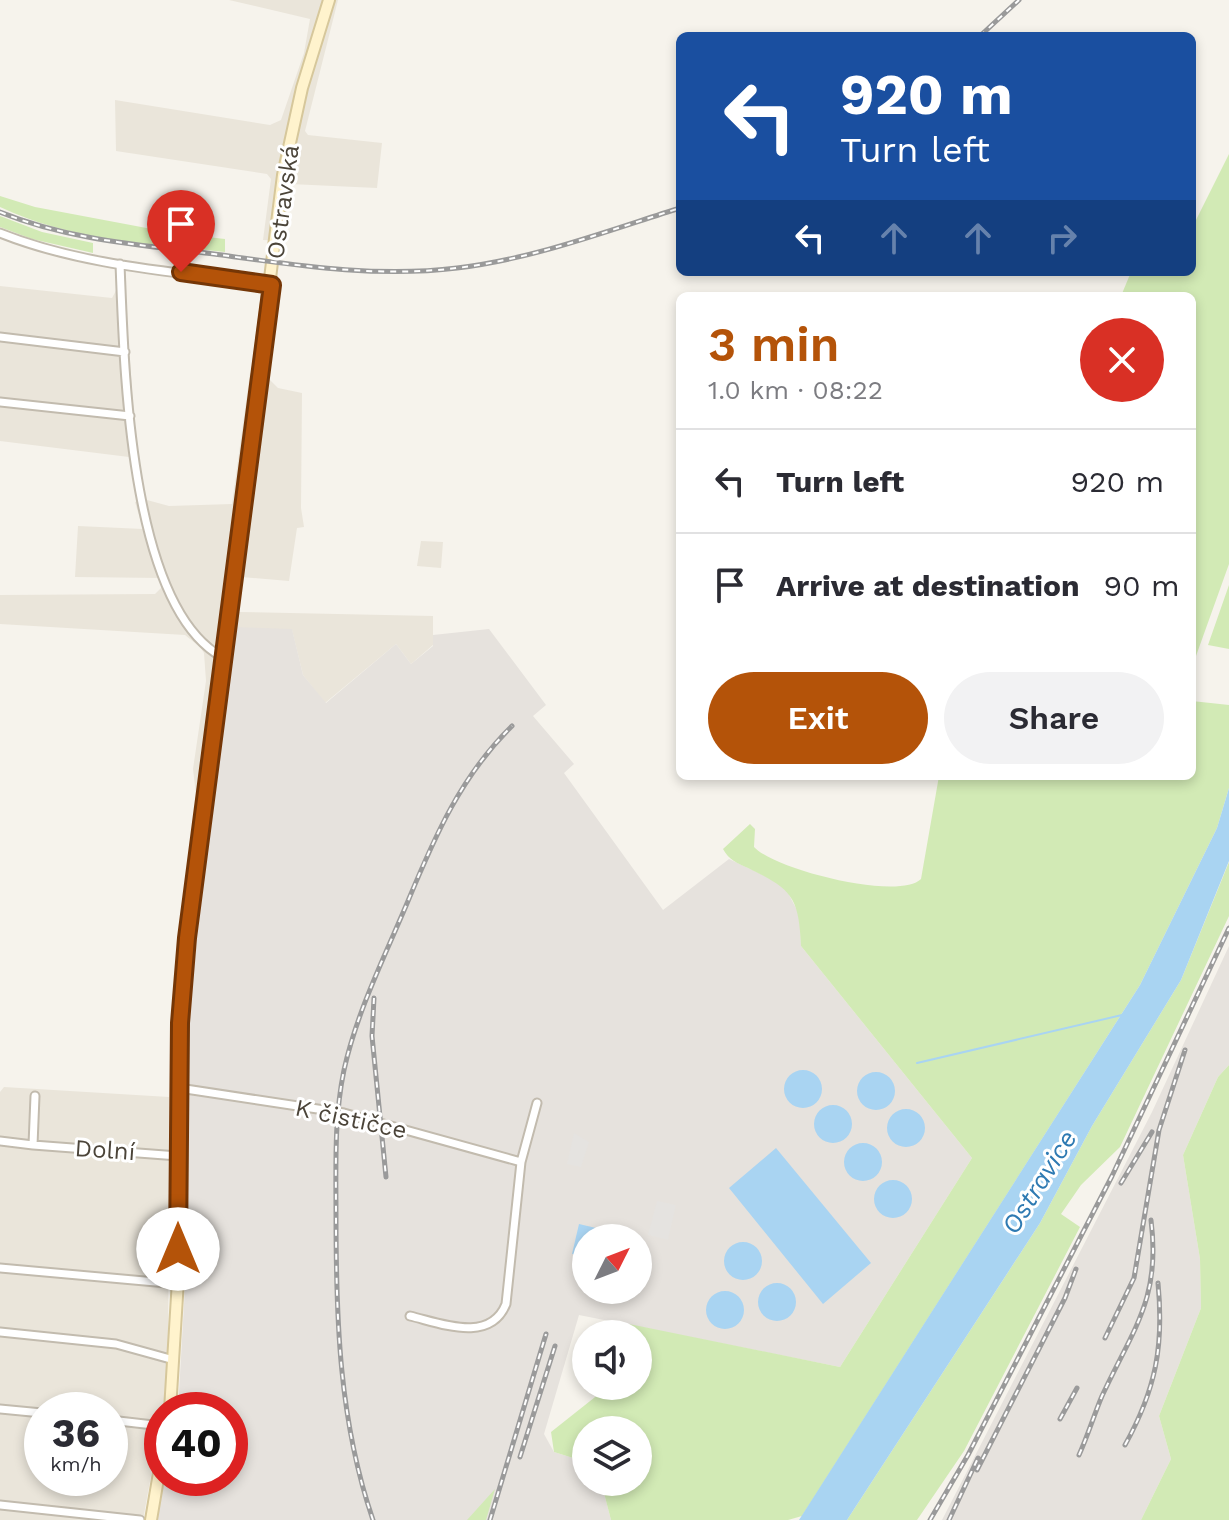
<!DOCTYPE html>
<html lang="en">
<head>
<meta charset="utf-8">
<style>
	:root { --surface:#fff; --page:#f2f2f3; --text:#2b2b33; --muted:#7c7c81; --line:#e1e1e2; --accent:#b45309 }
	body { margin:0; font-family:"Work Sans",sans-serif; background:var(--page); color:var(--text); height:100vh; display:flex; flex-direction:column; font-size:30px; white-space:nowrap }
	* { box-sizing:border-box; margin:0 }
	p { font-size:26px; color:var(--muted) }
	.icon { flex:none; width:44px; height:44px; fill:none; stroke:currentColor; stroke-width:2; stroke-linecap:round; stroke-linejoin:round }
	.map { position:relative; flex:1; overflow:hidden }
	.details { position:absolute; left:676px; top:292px; width:520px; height:488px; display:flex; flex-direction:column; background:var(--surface); border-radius:12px; box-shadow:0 4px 12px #0003 }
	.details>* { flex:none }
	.banner { position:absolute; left:676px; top:32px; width:520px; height:244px; border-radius:12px; box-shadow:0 4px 12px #0003; background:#1a4fa0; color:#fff; overflow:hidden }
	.needle { width:52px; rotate:48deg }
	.tools { position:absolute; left:572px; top:1224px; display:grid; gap:16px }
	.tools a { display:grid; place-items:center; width:80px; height:80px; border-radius:50%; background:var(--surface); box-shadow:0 4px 12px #0003; font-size:40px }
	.speed { position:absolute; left:24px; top:1392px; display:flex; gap:16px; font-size:40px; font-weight:700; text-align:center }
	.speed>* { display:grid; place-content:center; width:104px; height:104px; border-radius:50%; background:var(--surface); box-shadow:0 4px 12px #0003; line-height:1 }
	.speed small { font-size:20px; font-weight:400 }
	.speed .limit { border:12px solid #d22; background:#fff; color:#111 }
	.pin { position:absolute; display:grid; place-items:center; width:68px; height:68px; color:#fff; margin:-82px -34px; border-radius:50% 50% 50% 0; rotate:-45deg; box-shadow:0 0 8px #0007 }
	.pin .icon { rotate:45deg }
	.me { position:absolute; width:88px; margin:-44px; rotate:0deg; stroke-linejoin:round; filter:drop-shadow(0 0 6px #0008) }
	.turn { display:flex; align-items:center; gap:28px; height:168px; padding:0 32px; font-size:36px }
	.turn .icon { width:104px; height:104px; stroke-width:2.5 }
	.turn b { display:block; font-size:56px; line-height:68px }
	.lanes { display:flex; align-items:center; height:76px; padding:0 32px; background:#0003; justify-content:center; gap:40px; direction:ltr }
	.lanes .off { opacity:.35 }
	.round { display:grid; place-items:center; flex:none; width:84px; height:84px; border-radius:42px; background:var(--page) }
	.summary { display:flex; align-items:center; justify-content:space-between; height:136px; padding:0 32px }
	h1 { font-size:48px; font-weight:600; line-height:60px; color:var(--accent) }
	.button { display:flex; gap:16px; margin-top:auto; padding:16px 32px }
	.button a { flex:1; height:92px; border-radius:48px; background:var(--accent); color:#fff; font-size:32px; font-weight:600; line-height:92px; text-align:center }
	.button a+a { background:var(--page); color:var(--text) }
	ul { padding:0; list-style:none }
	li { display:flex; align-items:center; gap:24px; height:104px; padding:0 32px; border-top:2px solid var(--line) }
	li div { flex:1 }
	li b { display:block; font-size:30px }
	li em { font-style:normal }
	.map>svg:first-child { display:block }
</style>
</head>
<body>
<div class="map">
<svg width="1229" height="1520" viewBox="0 0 1229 1520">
	<rect width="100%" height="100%" fill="#f6f3ec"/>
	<!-- residential -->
	<path fill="#eae5da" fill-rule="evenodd" d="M 229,0 L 338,0 L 305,131 L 308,135 L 382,143 L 377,188 L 290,184 L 283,241 L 263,240 L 271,179 L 267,174 L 116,151 L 115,100 L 270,125 L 281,120 L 304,53 L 310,19 Z
		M 0,286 L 112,298 L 118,287 L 125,293 L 137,458 L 0,441 Z
		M 250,373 L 268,378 L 278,388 L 302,393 L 301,508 L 304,527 L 297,528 L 289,581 L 241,577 L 239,612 L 433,616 L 433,645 L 411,664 L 396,644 L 325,703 L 303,675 L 292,630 L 232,628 L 213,794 L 196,795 L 193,769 L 206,681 L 204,653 L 200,647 L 185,635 L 0,624 L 0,595 L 155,594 L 162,587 L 161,578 L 75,577 L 78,526 L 143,529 L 135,502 L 147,500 L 169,506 L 232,504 Z
		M 421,541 L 443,542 L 441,568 L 417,566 Z
		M 4,1087 L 169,1097 L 168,1381 L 143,1520 L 0,1520 L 0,1092 ZM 42,1410 L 110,1410 L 110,1478 L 42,1478 Z"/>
	<!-- industrial -->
	<path fill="#e6e2dd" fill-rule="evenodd" d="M 232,627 L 292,629 L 303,675 L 326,703 L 396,644 L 411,664 L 433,646 L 433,635 L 489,629 L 546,705 L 533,716 L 574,764 L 564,773 L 663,910 L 729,859 L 784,885 L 800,916 L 801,946 L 972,1158 L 840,1367 L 579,1315 L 544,1434 L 554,1452 L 586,1462 L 586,1482 L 608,1482 L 604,1493 L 611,1520 L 157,1520 L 165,1478 L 230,1478 L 230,1410 L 178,1410 L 185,1287 L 187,1029 ZM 586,1238 L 638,1238 L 638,1290 L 586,1290 Z
		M 1229,946 L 1229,1065 L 1218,1077 L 1183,1155 L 1200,1259 L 1201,1308 L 1159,1416 L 1171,1459 L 1141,1520 L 942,1520 L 1152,1112 Z"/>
	<!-- green -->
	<path fill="#d2eab5" d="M 1229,154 L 1229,564 L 1196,656 L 1192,656 L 1192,296 L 1121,296 L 1131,272 L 1192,272 L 1192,228 Z
		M 0,196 L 35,207 L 173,233 L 225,239 L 225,252 C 150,244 69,240 0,207 Z
		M 0,216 L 42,232 L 93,243 L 93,253 L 32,239 L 0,227 Z
		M 1229,585 L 1229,649 L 1208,645 Z
		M 1192,701 L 1229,705 L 1229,788 L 1217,828 L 1140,985 L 802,1516 L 788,1520 L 611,1520 L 604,1493 L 608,1482 L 638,1482 L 638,1430 L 586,1430 L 586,1462 L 554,1452 L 551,1432 L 609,1386 L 638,1386 L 638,1334 L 627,1334 L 629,1324 L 840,1367 L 972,1158 L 801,946 C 799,896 791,889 748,868 C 737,863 729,860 723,849 L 750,824 L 755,829 L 754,847 C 775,870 899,901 921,879 L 939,776 L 1192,776 Z
		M 1229,862 L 1229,916 L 1120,1147 L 1081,1185 L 1061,1214 L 1080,1227 L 964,1451 L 917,1520 L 847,1520 L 1040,1223 L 1092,1126 L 1181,980 Z
		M 1229,1065 L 1229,1520 L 1141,1520 L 1171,1459 L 1159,1416 L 1201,1308 L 1200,1259 L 1183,1155 L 1218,1077 Z
		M 495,1489 L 486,1520 L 467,1520 Z"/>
	<!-- parking -->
	<path fill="#e5e3e0" d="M 574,1133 L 589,1142 L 581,1167 L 567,1164 Z
		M 657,1201 L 676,1205 L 668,1240 L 648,1235 Z"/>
	<!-- water -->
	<path fill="#a9d4f2" d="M 1229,788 L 1229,861 L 1181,980 L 1092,1126 L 1040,1223 L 847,1520 L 799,1520 L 1140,985 L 1217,828 Z
		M784 1089a19 19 0 1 1 38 0a19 19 0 1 1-38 0Z
		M857 1091a19 19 0 1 1 38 0a19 19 0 1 1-38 0Z
		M814 1124a19 19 0 1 1 38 0a19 19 0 1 1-38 0Z
		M887 1128a19 19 0 1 1 38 0a19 19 0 1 1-38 0Z
		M844 1162a19 19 0 1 1 38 0a19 19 0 1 1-38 0Z
		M 776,1148 L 871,1263 L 823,1304 L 729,1188 Z
		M874 1199a19 19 0 1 1 38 0a19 19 0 1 1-38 0Z
		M 579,1224 L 613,1232 L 612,1238 L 586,1238 L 586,1257 L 572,1254 Z
		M724 1261a19 19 0 1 1 38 0a19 19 0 1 1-38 0Z
		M758 1302a19 19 0 1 1 38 0a19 19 0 1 1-38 0Z
		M706 1310a19 19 0 1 1 38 0a19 19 0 1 1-38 0Z"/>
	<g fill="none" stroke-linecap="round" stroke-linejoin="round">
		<!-- stream -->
		<path stroke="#a9d4f2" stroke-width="2" d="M 917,1063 L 1122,1015"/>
		<!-- street casing -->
		<g stroke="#c2bbae" stroke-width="11">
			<path id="street" d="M 0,233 C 85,267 181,272 272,285
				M 120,264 C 124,360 128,605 222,657
				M 0,337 L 125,352
				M 0,402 L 130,416
				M 179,1088 L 344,1113 L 521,1162
				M 35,1096 L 33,1145 L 178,1156
				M 0,1141 L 33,1145
				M 0,1268 L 178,1284
				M 410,1316 C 440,1323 490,1344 506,1304 L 521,1162 L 537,1103
				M 0,1332 L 116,1344 L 174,1360
				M 0,1409 L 42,1413
				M 110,1420 L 162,1426
				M 0,1505 L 140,1520"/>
		</g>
		<!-- secondary casing -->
		<g stroke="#d6c79b" stroke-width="14">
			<path id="secondary" d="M 170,1410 L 178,1280 L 180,1023 L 187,938 L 283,175 L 302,88 L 329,0
				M 151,1520 L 162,1455"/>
		</g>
		<!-- street -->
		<use href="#street" stroke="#fff" stroke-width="7"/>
		<!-- secondary -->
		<use href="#secondary" stroke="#fff3cd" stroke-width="10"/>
		<!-- rail casing -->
		<g stroke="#9a9a9a" stroke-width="5">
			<path id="rail" d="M 980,36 L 1019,0
				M 0,212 C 69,240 141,245 214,254 C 295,265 376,278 457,268 C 533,259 607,231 680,208
				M 374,998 L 372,1036 L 386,1177
				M 1121,1183 L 1152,1132
				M 1105,1338 L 1134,1278 L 1159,1130 L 1185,1050
				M 1060,1419 L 1077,1388
				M 1125,1445 C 1156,1389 1164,1346 1158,1283
				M 1079,1455 C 1088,1435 1094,1415 1102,1396 C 1133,1329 1161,1299 1151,1220
				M 520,1457 L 555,1346
				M 977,1470 L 1065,1298 L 1076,1269
				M 373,1520 C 339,1421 336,1319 336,1215 C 336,1167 334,1118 344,1070 C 357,1011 385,956 408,901 C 435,836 461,776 512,726
				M 490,1520 L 546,1334
				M 930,1520 L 968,1455 L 1112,1176 L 1229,928
				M 949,1520 L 978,1458"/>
		</g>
		<!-- rail -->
		<use href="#rail" stroke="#fff" stroke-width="2" stroke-dasharray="6" stroke-linecap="butt"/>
	</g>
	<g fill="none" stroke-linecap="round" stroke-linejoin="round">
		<!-- route casing -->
		<g stroke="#753606" stroke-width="20">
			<path id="route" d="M 178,1249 L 180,1023 L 187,938 L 272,285 L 181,272"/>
		</g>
		<!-- route -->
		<use href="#route" stroke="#b45309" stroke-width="14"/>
	</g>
	<g text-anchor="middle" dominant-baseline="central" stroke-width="6" stroke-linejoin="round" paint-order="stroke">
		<!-- street labels -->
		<g font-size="24" fill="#4b4439" stroke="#fff">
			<text transform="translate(283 202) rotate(-82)">Ostravská</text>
			<text transform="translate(351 1119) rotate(12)">K čističce</text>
			<text transform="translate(105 1150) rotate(4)">Dolní</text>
		</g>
		<!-- water labels -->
		<g font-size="26" font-style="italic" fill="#2e7ab2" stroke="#fff">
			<text transform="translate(1039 1182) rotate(-58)">Ostravice</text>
		</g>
	</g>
</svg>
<div class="tools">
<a><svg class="needle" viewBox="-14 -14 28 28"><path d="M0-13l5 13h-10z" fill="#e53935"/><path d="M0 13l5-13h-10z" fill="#7c7c81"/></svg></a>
<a><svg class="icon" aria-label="sound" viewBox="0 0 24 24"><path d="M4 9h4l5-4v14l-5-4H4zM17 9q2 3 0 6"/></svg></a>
<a><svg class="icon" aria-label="layers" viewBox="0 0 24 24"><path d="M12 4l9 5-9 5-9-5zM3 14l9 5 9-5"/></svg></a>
</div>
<div class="speed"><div>36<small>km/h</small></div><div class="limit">40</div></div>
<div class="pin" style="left:181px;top:272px;background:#d93025"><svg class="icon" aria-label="arrive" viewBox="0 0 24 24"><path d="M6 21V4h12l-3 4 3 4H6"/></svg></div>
<svg class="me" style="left:178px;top:1249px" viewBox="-20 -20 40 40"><circle r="19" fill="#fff"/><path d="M0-13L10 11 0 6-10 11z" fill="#b45309"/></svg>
<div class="banner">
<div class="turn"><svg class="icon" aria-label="left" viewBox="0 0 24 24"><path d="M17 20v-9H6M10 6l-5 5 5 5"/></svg><div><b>920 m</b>Turn left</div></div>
<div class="lanes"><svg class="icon" aria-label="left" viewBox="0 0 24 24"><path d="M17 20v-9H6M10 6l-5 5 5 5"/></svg><svg class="icon off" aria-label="ahead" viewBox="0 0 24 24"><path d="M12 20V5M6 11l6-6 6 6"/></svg><svg class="icon off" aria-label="ahead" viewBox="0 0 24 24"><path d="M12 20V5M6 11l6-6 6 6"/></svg><svg class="icon off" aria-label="right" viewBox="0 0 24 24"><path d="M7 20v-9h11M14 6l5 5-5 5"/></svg></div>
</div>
<section class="details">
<div class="summary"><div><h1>3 min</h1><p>1.0 km · 08:22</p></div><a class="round" style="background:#d93025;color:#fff"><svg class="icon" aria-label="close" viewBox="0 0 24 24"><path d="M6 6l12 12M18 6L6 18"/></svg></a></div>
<ul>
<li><svg class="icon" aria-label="left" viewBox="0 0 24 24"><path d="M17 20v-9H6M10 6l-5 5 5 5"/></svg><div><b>Turn left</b></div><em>920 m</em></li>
<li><svg class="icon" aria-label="arrive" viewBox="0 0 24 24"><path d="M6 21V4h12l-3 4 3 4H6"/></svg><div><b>Arrive at destination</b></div><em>90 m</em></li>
</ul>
<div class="button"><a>Exit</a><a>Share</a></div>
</section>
</div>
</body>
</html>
